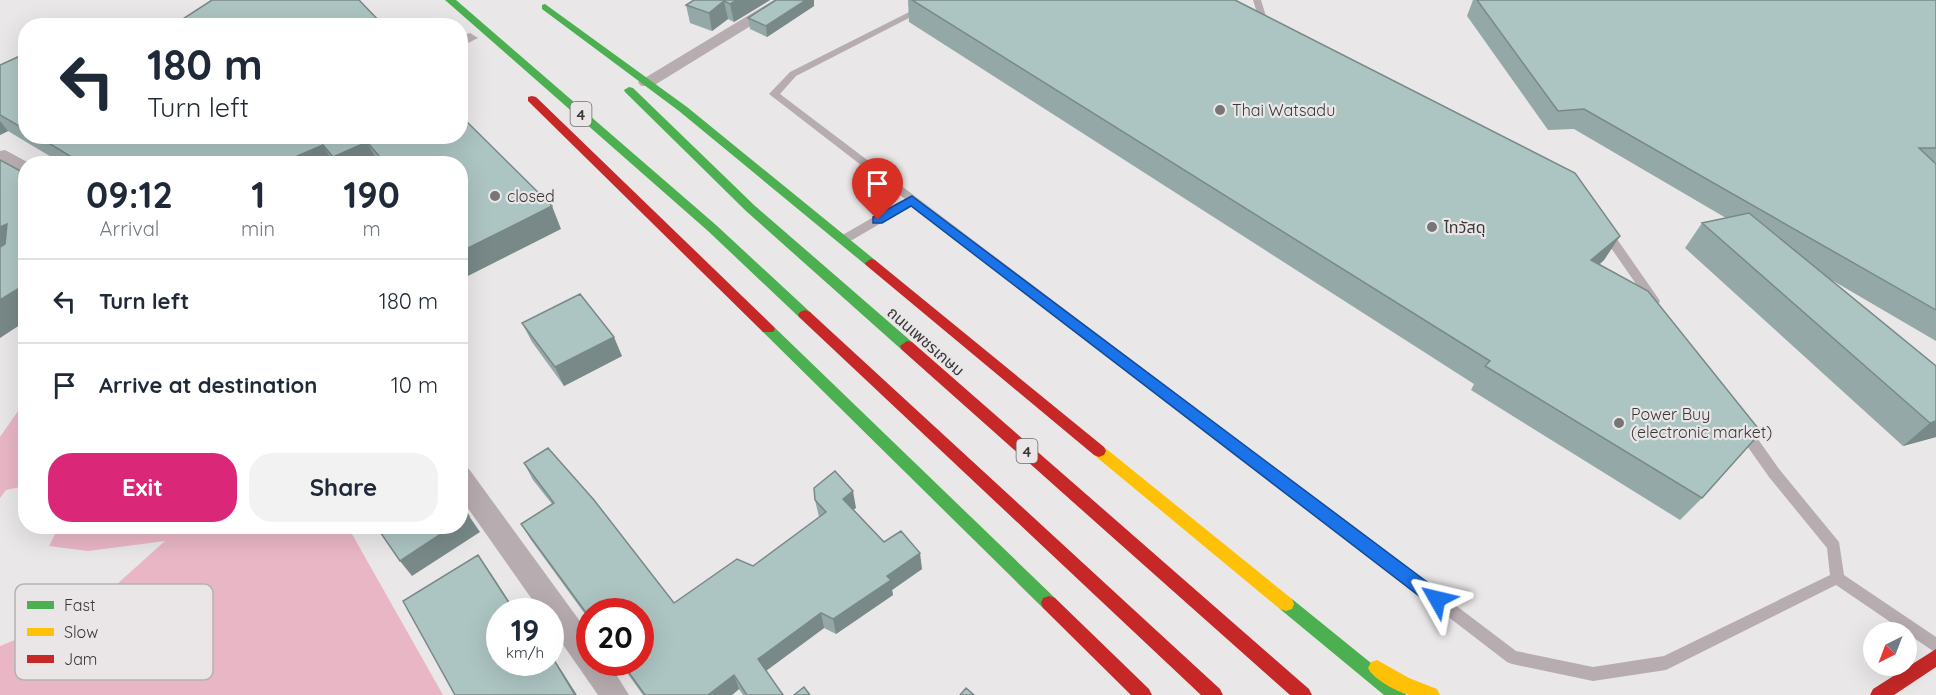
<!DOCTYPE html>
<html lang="en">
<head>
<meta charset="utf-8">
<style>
	:root { --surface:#fff; --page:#f2f2f3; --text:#1f2937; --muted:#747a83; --line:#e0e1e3; --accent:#db2777 }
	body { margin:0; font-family:Quicksand,"Noto Sans Thai",sans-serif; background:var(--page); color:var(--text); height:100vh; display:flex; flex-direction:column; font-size:22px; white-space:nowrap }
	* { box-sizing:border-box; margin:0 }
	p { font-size:20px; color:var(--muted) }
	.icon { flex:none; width:33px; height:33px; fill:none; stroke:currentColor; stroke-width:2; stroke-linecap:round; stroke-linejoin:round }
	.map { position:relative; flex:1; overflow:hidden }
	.side { position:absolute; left:18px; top:156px; width:450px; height:378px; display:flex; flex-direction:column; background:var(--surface); border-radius:24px; box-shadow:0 6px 24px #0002 }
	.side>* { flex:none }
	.top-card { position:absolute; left:18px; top:18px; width:450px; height:126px; border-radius:24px; box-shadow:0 6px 24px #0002; background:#fff; color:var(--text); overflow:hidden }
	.needle { width:39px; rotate:222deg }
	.buttons { position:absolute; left:1863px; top:622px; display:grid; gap:12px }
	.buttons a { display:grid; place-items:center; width:54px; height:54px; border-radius:50%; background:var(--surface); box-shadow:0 6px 24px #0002; font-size:30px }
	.speed { position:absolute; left:486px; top:598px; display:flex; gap:12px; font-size:30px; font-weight:700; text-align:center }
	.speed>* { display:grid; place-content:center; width:78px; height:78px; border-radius:50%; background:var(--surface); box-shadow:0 6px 24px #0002; line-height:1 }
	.speed small { font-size:15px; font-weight:400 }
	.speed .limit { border:9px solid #d22; background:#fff; color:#111 }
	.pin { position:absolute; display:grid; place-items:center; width:51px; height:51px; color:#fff; margin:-62px -26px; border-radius:50% 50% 50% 0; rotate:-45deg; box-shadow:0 0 6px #0007 }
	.pin .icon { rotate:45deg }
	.me { position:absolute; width:66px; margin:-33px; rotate:307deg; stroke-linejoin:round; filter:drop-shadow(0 0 4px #0008) }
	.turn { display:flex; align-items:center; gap:21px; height:126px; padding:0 30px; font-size:27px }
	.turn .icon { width:78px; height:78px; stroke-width:2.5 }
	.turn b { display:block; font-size:42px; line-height:51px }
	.eta { display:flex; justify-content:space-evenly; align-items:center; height:102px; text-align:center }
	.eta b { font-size:36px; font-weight:700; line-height:42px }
	.button { display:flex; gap:12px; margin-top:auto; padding:12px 30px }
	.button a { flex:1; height:69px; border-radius:24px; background:var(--accent); color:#fff; font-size:24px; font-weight:700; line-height:69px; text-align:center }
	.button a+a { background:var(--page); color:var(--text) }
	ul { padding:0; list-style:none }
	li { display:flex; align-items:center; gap:18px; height:84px; padding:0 30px; border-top:2px solid var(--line) }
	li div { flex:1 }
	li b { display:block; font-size:22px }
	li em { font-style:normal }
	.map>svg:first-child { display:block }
</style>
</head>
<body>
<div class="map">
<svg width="1936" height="695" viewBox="0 0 1936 695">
	<rect width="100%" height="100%" fill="#e9e7e8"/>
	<!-- forest -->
	<path fill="#e9b6c5" d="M 25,401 L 25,486 L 6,490 L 0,498 L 0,437 Z
		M 59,526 L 348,527 L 443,695 L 0,695 L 0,646 L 87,611 L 165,541 L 88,551 L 49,546 Z"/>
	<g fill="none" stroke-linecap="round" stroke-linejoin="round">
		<!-- lane -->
		<path fill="#b7acaf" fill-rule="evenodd" d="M 933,0 L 944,0 L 796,76 L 780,94 L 1516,651 L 1593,667 L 1664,656 L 1830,575 L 1827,548 L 1769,477 L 1738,433 L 1737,429 L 1738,425 L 1743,424 L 1748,425 L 1779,469 L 1839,542 L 1844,575 L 1936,637 L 1936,653 L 1836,585 L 1666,670 L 1593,681 L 1512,664 L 1507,662 L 912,205 L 847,243 L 839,243 L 838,240 L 839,237 L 905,199 L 769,94 L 790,72 Z
			M 1253,0 L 1261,0 L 1269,26 L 1268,28 L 1265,29 L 1261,26 Z
			M 1606,228 L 1610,229 L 1658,298 L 1660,301 L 1658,304 L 1650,304 L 1602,235 L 1601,232 L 1602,229 Z"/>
		<!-- street -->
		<path fill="#b7acaf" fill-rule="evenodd" d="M 774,0 L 793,0 L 653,86 L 641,86 L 638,82 Z
			M 470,33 L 478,38 L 460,47 L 460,36 Z
			M 5,150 L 31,164 L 26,164 L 26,175 L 0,161 L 0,151 Z
			M 460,466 L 469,469 L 590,635 L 590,663 L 609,663 L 629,695 L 598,695 L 550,626 L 550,612 L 541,612 L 460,497 Z"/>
		<!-- fast -->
		<path fill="#4caf50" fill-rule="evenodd" d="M 445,0 L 456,0 L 716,225 L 810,312 L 812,315 L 810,318 L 800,318 L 708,231 Z
			M 545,4 L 687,107 L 875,260 L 877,263 L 875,266 L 867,266 L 679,111 L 542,9 L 542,5 Z
			M 629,87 L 633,88 L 754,205 L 912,342 L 914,346 L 912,350 L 902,350 L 746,211 L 625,92 L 624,90 Z
			M 768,324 L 773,326 L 1055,598 L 1057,603 L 1055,608 L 1049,610 L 1043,608 L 763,332 L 761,329 L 763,326 Z
			M 1286,597 L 1292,599 L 1403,689 L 1406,695 L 1384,695 L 1280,609 L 1278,604 L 1280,599 Z"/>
		<!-- slow -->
		<path fill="#ffc107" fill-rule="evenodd" d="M 1099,445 L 1104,447 L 1292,599 L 1294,604 L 1292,609 L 1286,611 L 1280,609 L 1094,455 L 1092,451 L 1094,447 Z
			M 1377,660 L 1409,678 L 1437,689 L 1440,695 C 1430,695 1419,695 1409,695 C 1397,692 1373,679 1368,668 L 1371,662 Z"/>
		<!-- jam -->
		<path fill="#c62828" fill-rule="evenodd" d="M 532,96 L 536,97 L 773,326 L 775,329 L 773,332 L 763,332 L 528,101 L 528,97 Z
			M 871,259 L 875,260 L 1104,447 L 1106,451 L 1104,455 L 1099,457 L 1094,455 L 867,266 L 865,263 Z
			M 805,310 L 810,312 L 1220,689 L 1223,695 L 1201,695 L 800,318 L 798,315 L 800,312 Z
			M 907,341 L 912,342 L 1309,689 L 1312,695 L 1290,695 L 902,350 L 900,346 Z
			M 1049,596 L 1055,598 L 1149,689 L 1152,695 L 1131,695 L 1043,608 L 1041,603 L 1043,598 Z
			M 1936,649 L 1936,667 L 1894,695 L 1870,695 L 1873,689 Z"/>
	</g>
	<!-- wall -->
	<path fill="#94a9a7" d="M 694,0 L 770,0 L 734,22 L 728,19 L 712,31 L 690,23 L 686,5 Z
		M 908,0 L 1235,0 L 1620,236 L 1604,260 L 1599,265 L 1702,498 L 1680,520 L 1471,390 L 1474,384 L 909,22 Z
		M 1473,0 L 1936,0 L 1936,341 L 1830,279 L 1936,366 L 1936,437 L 1903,446 L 1685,248 L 1702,223 L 1726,218 L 1574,129 L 1548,130 L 1467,16 Z
		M 814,6 L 767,37 L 750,29 L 748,18 Z
		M 26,61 L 26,136 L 460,136 L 561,229 L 460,164 L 63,164 L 8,131 L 0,135 L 0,65 Z
		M 522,323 L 622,356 L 564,386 L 532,342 Z
		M 524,463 L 674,603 L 753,566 L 819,517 L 815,500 L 856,508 L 853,509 L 884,542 L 922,569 L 892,590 L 893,595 L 836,634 L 824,628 L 766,671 L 784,695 L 743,695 L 739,689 L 732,695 L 643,695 L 620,663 L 640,663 L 590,612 L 590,621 L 531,540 L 521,524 L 552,504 L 533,480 Z"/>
	<!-- shaded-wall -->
	<path fill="#788988" d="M 737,0 L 770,0 L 734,22 L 730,4 Z
		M 806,0 L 814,0 L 814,6 L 767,37 L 766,26 Z
		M 724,1 L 728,19 L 712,31 L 709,13 Z
		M 0,121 L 8,131 L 0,135 Z
		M 176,136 L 230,136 L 187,162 L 170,143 L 171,139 Z
		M 367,142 L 379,164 L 337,164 L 333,157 Z
		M 323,145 L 334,164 L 279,164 Z
		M 552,206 L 561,229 L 460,280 L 460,252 Z
		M 7,224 L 26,244 L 0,259 L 0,227 Z
		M 1620,236 L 1604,260 L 1576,285 L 1591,260 Z
		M 26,284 L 26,321 L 0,338 L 0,300 Z
		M 614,337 L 622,356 L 564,386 L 555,367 Z
		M 1936,421 L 1936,437 L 1903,446 L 1930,423 Z
		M 853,491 L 856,508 L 846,515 L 843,499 Z
		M 469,516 L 480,532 L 412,576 L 400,561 L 453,526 L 460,526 L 460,522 Z
		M 920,553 L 922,569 L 892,590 L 893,595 L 836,634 L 833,619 L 887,576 Z
		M 478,555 L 492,575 L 516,612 L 515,612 Z
		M 821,613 L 824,628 L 763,673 L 758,659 Z
		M 551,655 L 563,673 L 577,695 L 575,695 Z
		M 734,675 L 739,689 L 732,695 L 708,695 Z"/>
	<!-- building -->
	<path fill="#acc4c2" stroke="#788988" stroke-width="1.5" d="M 212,0 L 359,0 L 384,26 L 172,26 Z
		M 694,0 L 737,0 L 730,4 L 724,1 L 709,13 L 686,5 Z
		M 776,0 L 806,0 L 766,26 L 748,18 Z
		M 912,0 L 1235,0 L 1575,173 L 1620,236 L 1591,260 L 1648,291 L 1761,432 L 1702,498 L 1485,366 L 1490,361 Z
		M 1477,0 L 1936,0 L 1936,148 L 1919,148 L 1936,164 L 1936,310 L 1584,109 L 1558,111 Z
		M 20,56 L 26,61 L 26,130 L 0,115 L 0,65 Z
		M 460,115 L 552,206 L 460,252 L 460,164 L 386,164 L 367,142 L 333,157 L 323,145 L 279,164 L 222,164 L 220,161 L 216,164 L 83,164 L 37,136 L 176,136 L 171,139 L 170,143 L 199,143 L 210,136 L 460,136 Z
		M 0,160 L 26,174 L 26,284 L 0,300 L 0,247 L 5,244 L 7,224 L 0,227 Z
		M 1749,213 L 1936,366 L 1936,421 L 1930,423 L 1702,223 Z
		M 580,294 L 614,337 L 555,367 L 522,323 Z
		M 548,448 L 594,500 L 674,603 L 737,559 L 753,566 L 826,512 L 815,500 L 814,488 L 835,471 L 853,491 L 843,499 L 884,542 L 901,531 L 920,553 L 887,576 L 891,580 L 833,619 L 821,613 L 758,659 L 783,695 L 747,695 L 734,675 L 708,695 L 645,695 L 622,663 L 640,663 L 640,612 L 590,612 L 590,618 L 521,524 L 554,503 L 524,463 Z
		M 460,505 L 469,516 L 460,522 Z
		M 376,526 L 453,526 L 400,561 Z
		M 478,555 L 515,612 L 500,612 L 500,663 L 550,663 L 551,655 L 575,695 L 455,695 L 403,601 Z
		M 804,687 L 810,695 L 794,695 Z
		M 966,688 L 974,695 L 960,695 Z"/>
	<!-- route -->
	<path fill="#1a73e8" stroke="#114b97" stroke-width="1.5" d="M 912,196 L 1443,594 L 1445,599 L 1443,605 L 1437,607 L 1431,605 L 911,206 L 882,223 L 873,223 L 873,217 Z"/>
	<!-- markers -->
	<g fill="#777576" stroke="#eae6e7" stroke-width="2">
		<circle cx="1220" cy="110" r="6"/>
		<circle cx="495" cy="196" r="6"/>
		<circle cx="1432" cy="227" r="6"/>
		<circle cx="1619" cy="423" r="6"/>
	</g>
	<g text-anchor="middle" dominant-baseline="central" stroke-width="4.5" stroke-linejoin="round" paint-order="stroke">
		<!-- shield labels -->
		<g fill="#eae6e7" stroke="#6e6c6c" stroke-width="1.5">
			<rect x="570.5" y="102" width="21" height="24" rx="4.5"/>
			<rect x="1016.5" y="439" width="21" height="24" rx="4.5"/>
		</g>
		<g font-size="15" font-weight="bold" fill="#393738">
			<text x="581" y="114">4</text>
			<text x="1027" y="451">4</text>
		</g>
		<!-- poi labels -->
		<g font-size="16" fill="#393738" stroke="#eae6e7" text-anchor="start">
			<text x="1232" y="110">Thai Watsadu</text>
			<text x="507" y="196">closed</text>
			<text x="1444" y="227">ไทวัสดุ</text>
			<text x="1631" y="414">Power Buy<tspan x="1631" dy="18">(electronic market)</tspan></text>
		</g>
		<!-- street labels -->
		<g font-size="16" fill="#393738" stroke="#eae6e7">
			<text transform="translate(926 341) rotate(41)">ถนนเพชรเกษม</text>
		</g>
	</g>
	<!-- legend -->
	<rect x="15" y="584" width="198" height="96" rx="9" fill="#eae6e7" stroke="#b5b2b2" stroke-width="1.5"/>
	<rect x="27" y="601" width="27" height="8" fill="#4caf50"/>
	<rect x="27" y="628" width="27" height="8" fill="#ffc107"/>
	<rect x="27" y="655" width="27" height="8" fill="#c62828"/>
	<g font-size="16" fill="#393738">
		<text x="64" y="611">Fast</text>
		<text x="64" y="638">Slow</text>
		<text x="64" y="665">Jam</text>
	</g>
</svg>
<div class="buttons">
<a><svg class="needle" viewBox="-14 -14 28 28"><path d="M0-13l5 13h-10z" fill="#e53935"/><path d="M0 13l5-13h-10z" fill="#747a83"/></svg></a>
</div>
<div class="speed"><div>19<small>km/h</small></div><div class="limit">20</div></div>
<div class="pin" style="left:878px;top:220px;background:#d93025"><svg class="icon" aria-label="arrive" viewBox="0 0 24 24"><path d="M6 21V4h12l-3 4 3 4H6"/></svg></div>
<svg class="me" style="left:1437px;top:599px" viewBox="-20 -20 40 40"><path d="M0-17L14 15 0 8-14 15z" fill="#1a73e8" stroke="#fff" stroke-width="4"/></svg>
<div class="top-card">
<div class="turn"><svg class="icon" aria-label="left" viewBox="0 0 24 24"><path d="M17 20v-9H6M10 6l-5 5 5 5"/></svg><div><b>180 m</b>Turn left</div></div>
</div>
<section class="side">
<div class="eta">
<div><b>09:12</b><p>Arrival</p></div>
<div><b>1</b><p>min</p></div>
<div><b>190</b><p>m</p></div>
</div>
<ul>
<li><svg class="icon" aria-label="left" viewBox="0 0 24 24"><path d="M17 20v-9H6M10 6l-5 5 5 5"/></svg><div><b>Turn left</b></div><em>180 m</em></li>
<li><svg class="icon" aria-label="arrive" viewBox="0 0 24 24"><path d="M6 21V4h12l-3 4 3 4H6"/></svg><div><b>Arrive at destination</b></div><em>10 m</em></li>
</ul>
<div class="button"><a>Exit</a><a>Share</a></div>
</section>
</div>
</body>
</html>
